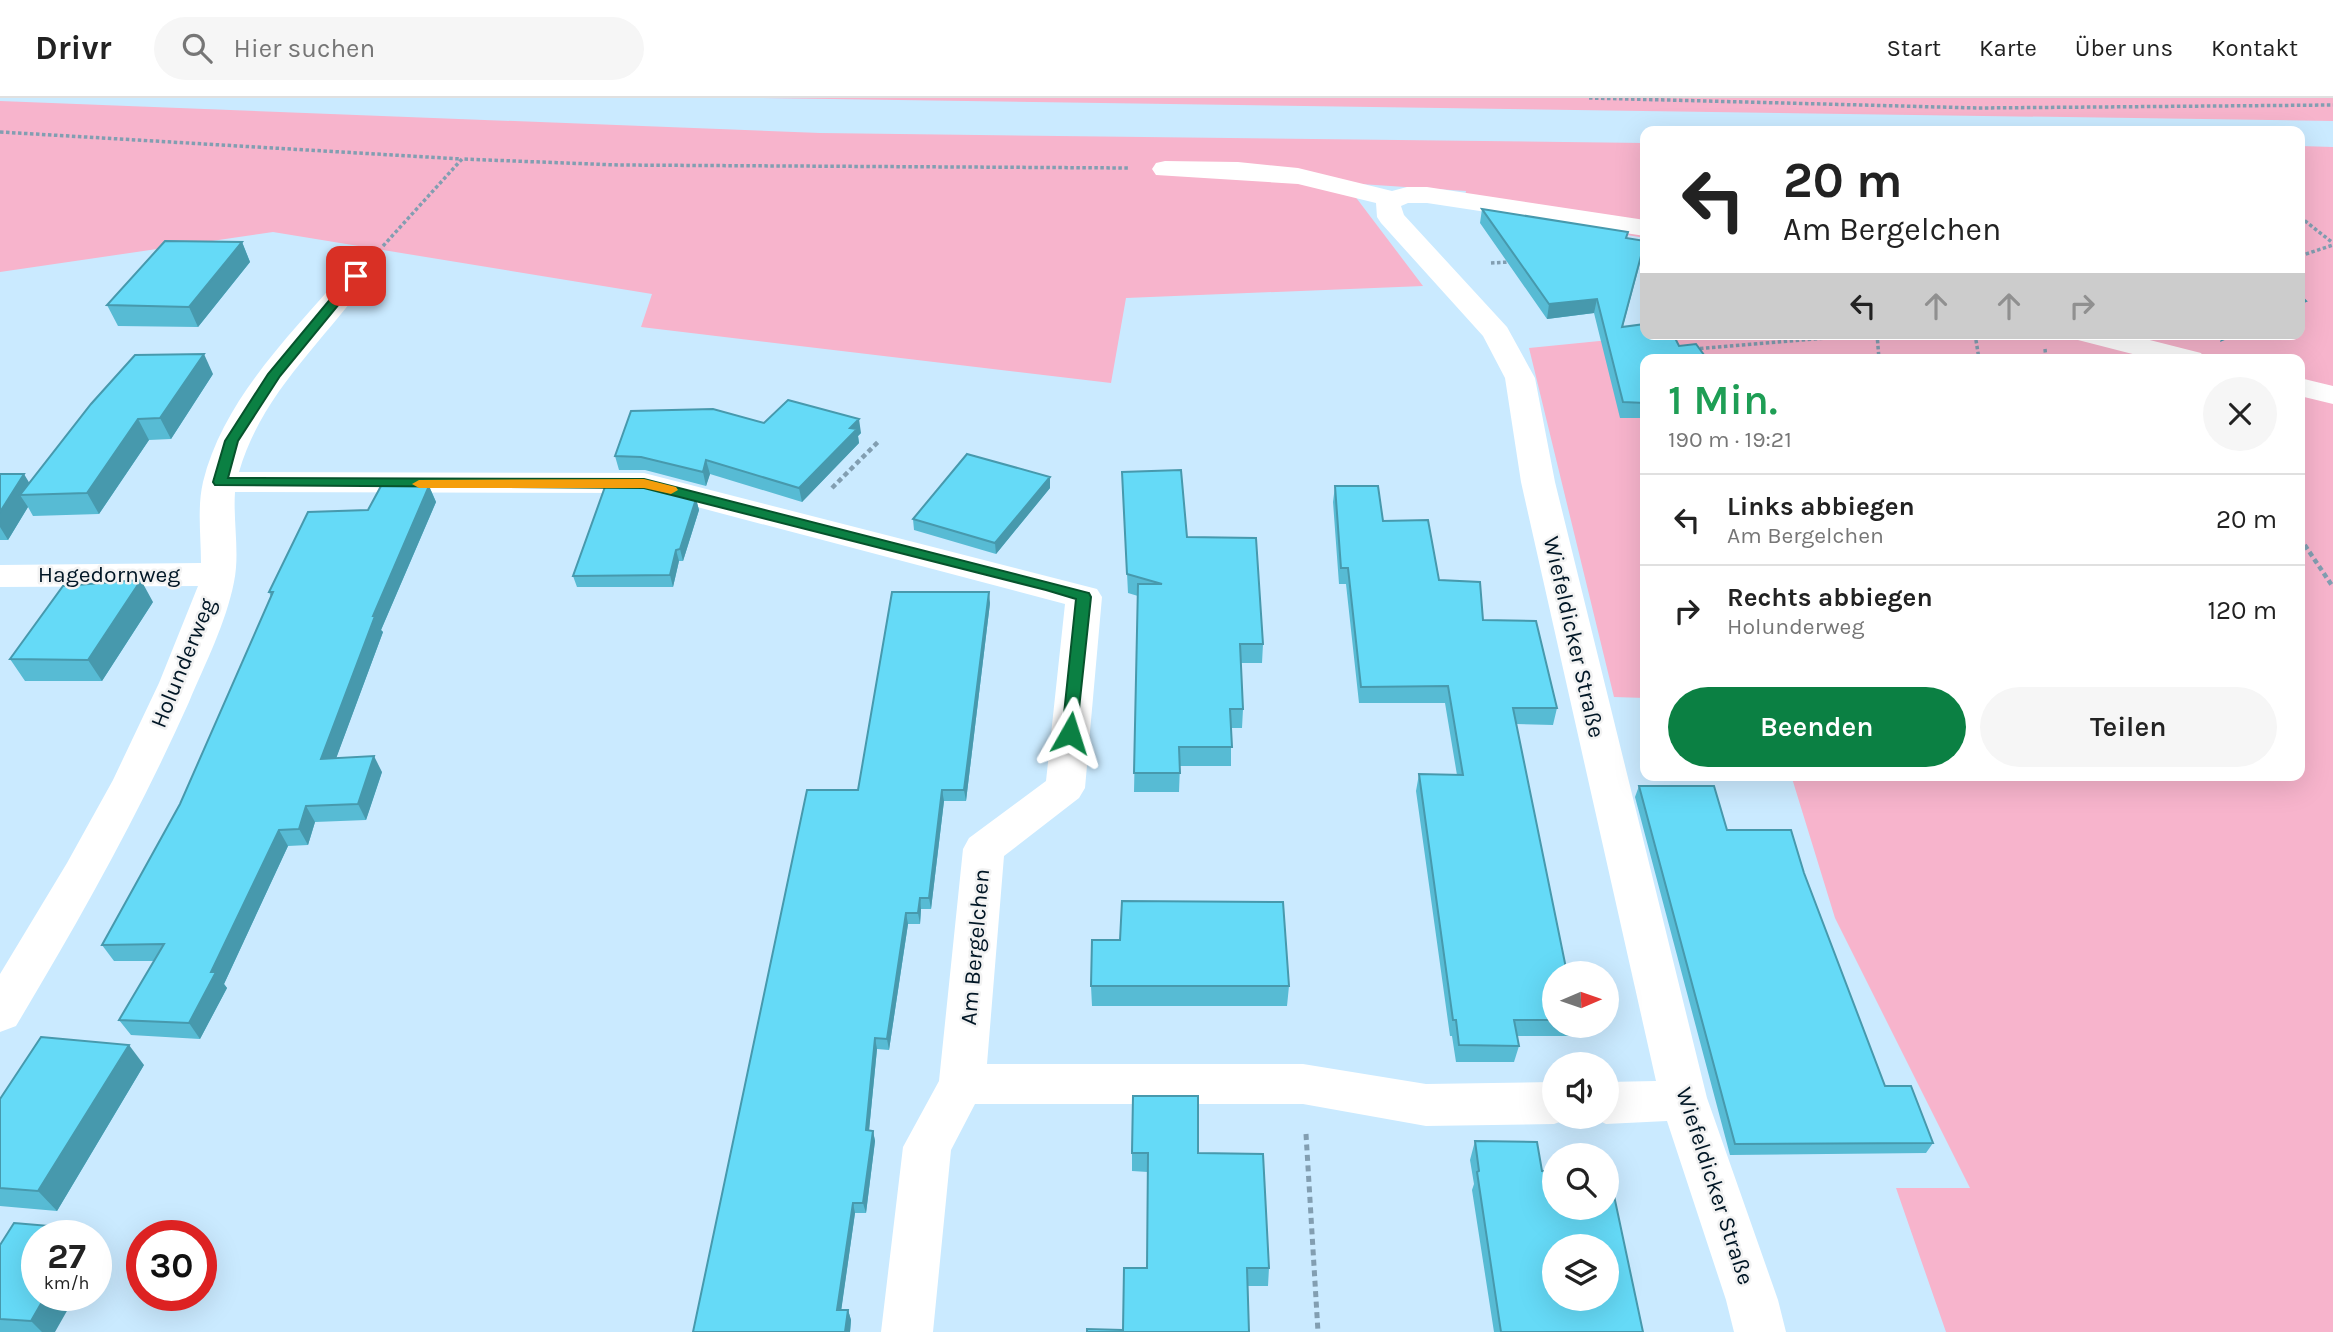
<!DOCTYPE html>
<html lang="de">
<head>
<meta charset="utf-8">
<style>
	:root { --surface:#fff; --page:#f6f6f6; --text:#222; --muted:#767676; --line:#e0e0e0; --accent:#0b8043 }
	body { margin:0; font-family:Karla,sans-serif; background:var(--page); color:var(--text); height:100vh; display:flex; flex-direction:column; font-size:26px; white-space:nowrap }
	* { box-sizing:border-box; margin:0 }
	p { font-size:23px; color:var(--muted) }
	.icon { flex:none; width:38px; height:38px; fill:none; stroke:currentColor; stroke-width:2; stroke-linecap:round; stroke-linejoin:round }
	.map { position:relative; flex:1; overflow:hidden }
	.side { position:absolute; left:1640px; top:256px; width:665px; height:427px; display:flex; flex-direction:column; background:var(--surface); border-radius:14px; box-shadow:0 7px 28px #0002 }
	.side>* { flex:none }
	.top-card { position:absolute; left:1640px; top:28px; width:665px; height:214px; border-radius:14px; box-shadow:0 7px 28px #0002; background:#fff; color:var(--text); overflow:hidden }
	.needle { width:46px; rotate:88deg }
	.tools { position:absolute; left:1542px; top:863px; display:grid; gap:14px }
	.tools a { display:grid; place-items:center; width:77px; height:77px; border-radius:50%; background:var(--surface); box-shadow:0 7px 28px #0002; font-size:35px }
	.speed { position:absolute; left:21px; top:1122px; display:flex; gap:14px; font-size:35px; font-weight:700; text-align:center }
	.speed>* { display:grid; place-content:center; width:91px; height:91px; border-radius:50%; background:var(--surface); box-shadow:0 7px 28px #0002; line-height:1 }
	.speed small { font-size:18px; font-weight:400 }
	.speed .limit { border:10px solid #d22; background:#fff; color:#111 }
	.pin { position:absolute; display:grid; place-items:center; width:60px; height:60px; color:#fff; margin:-30px; border-radius:14px; box-shadow:0 4px 10px #0006 }
	.me { position:absolute; width:77px; margin:-38px; rotate:6deg; stroke-linejoin:round; filter:drop-shadow(0 0 5px #0008) }
	.turn { display:flex; align-items:center; gap:24px; height:147px; padding:0 28px; font-size:32px }
	.turn .icon { width:91px; height:91px; stroke-width:2.5 }
	.turn b { display:block; font-size:49px; line-height:60px }
	.lanes { display:flex; align-items:center; height:66px; padding:0 28px; background:#0003; justify-content:center; gap:35px; direction:ltr }
	.lanes .off { opacity:.35 }
	.round { display:grid; place-items:center; flex:none; width:74px; height:74px; border-radius:37px; background:var(--page) }
	.headline { display:flex; align-items:center; justify-content:space-between; height:119px; padding:0 28px }
	h1 { font-size:42px; font-weight:600; line-height:52px; color:#1e9e55 }
	.button { display:flex; gap:14px; margin-top:auto; padding:14px 28px }
	.button a { flex:1; height:80px; border-radius:42px; background:var(--accent); color:#fff; font-size:28px; font-weight:600; line-height:80px; text-align:center }
	.button a+a { background:var(--page); color:var(--text) }
	ul { padding:0; list-style:none }
	li { display:flex; align-items:center; gap:21px; height:91px; padding:0 28px; border-top:2px solid var(--line) }
	li div { flex:1 }
	li b { display:block; font-size:26px }
	li em { font-style:normal }
	header { display:flex; align-items:center; gap:42px; box-sizing:border-box; height:98px; padding:0 35px; background:var(--surface); border-bottom:2px solid var(--line) }
	header strong { font-size:33px }
	nav { display:flex; gap:38px; margin-inline-start:auto; font-size:24px }
	.search { width:490px; height:63px; background:var(--page); display:flex; align-items:center; gap:18px; box-sizing:border-box; padding:0 24px; border-radius:38px; color:var(--muted); font-size:26px }
	.map>svg:first-child { display:block }
</style>
</head>
<body>
<header>
<strong>Drivr</strong>
<div class="search"><svg class="icon" aria-label="search" viewBox="0 0 24 24"><circle cx="10" cy="10" r="6"/><path d="M15 15l6 6"/></svg>Hier suchen</div>
<nav><a>Start</a><a>Karte</a><a>Über uns</a><a>Kontakt</a></nav>
</header>
<div class="map">
<svg width="2333" height="1234" viewBox="0 0 2333 1234">
	<rect width="100%" height="100%" fill="#caeaff"/>
	<!-- green -->
	<path fill="#f7b4cc" d="M 759,0 L 2333,0 L 2333,23 Z
		M 0,3 L 820,35 L 1645,45 L 1645,140 L 1463,109 L 1466,93 L 1345,85 L 1423,188 L 1126,200 L 1111,285 L 641,229 L 652,196 L 273,134 L 0,174 Z
		M 2300,48 L 2333,49 L 2333,1234 L 1946,1234 L 1896,1090 L 1970,1090 L 1835,820 L 1791,677 L 2300,677 L 2300,261 L 1645,261 L 1645,600 L 1614,599 L 1529,250 L 1670,236 L 2300,236 Z"/>
	<g fill="none" stroke-linecap="round" stroke-linejoin="round">
		<!-- path-far2 -->
		<path stroke="#829eb1" stroke-width="3.5" stroke-dasharray="3.5 2.5" stroke-linecap="butt" d="M 1589,0 L 1978,10 L 2333,7
			M 0,34 L 461,61
			M 2300,119 L 2333,145
			M 383,148 L 462,61 L 618,67 L 1130,70
			M 2300,158 L 2333,147
			M 1491,165 L 1510,164
			M 1877,236 L 1879,261
			M 1975,236 L 1979,261
			M 1694,251 L 1875,236
			M 2045,251 L 2046,261"/>
		<!-- path-far1 -->
		<path stroke="#829eb1" stroke-width="4.5" stroke-dasharray="5 3.5" stroke-linecap="butt" d="M 832,390 L 879,343
			M 2300,440 L 2333,489"/>
		<!-- path -->
		<path stroke="#829eb1" stroke-width="5" stroke-dasharray="6 4.5" stroke-linecap="butt" d="M 1306,1036 L 1318,1234"/>
		<!-- minor -->
		<path fill="#fff" fill-rule="evenodd" d="M 1165,63 L 1238,64 L 1298,70 L 1392,93 L 1407,89 L 1427,89 L 1645,122 L 1645,138 L 1427,105 L 1408,105 L 1401,108 L 1404,117 L 1507,229 L 1535,280 L 1555,384 L 1707,1000 L 1778,1202 L 1786,1234 L 1734,1234 L 1726,1202 L 1667,1023 L 1606,1026 L 1589,1018 L 1606,1018 L 1606,984 L 1656,983 L 1521,384 L 1505,280 L 1483,238 L 1381,125 L 1377,119 L 1376,105 L 1298,86 L 1156,77 L 1152,71 L 1156,65 Z
			M 356,169 L 366,172 L 370,178 C 325,243 262,294 239,374 L 644,375 L 1097,491 L 1102,499 L 1085,690 L 1079,700 L 1004,758 L 987,966 L 1303,966 L 1426,986 L 1554,984 L 1554,1018 L 1571,1020 L 1554,1026 L 1426,1028 L 1303,1006 L 975,1006 L 951,1052 L 933,1234 L 881,1234 L 903,1049 L 939,983 L 963,751 L 969,740 L 1046,683 L 1065,506 L 644,395 L 235,394 C 233,424 240,455 234,484 C 226,525 205,566 189,604 C 139,716 79,823 16,928 L 0,934 L 0,876 L 67,765 L 113,682 L 159,585 L 198,488 L 0,489 L 0,467 L 201,465 C 201,438 197,410 203,384 C 223,301 292,235 346,172 Z
			M 2074,236 L 2126,236 L 2201,255 L 2205,261 L 2152,261 L 2078,242 Z
			M 2300,280 L 2333,288 L 2333,306 L 2300,298 Z"/>
	</g>
	<!-- wall -->
	<path fill="#57bbd4" d="M 1482,111 L 1627,140 L 1642,158 L 1623,228 L 1645,261 L 1645,320 L 1620,320 L 1594,215 L 1547,221 L 1480,125 Z
		M 242,144 L 250,164 L 198,229 L 118,228 L 107,207 Z
		M 213,276 L 171,341 L 149,342 L 99,416 L 33,418 L 28,409 L 8,442 L 0,442 L 0,376 L 29,385 Z
		M 764,325 L 861,335 L 858,338 L 859,345 L 802,404 L 710,376 L 706,388 L 645,372 L 619,372 L 615,358 Z
		M 1050,379 L 1050,390 L 996,456 L 914,432 L 913,421 Z
		M 429,388 L 436,404 L 381,532 L 383,534 L 336,660 L 382,674 L 366,722 L 315,724 L 308,747 L 288,748 L 224,886 L 227,890 L 200,941 L 131,937 L 119,922 L 154,863 L 114,863 L 102,847 L 180,706 L 271,499 L 269,494 L 368,412 Z
		M 1335,388 L 1383,423 L 1439,482 L 1483,522 L 1557,610 L 1553,627 L 1516,626 L 1554,875 L 1554,928 L 1574,928 L 1571,938 L 1517,938 L 1519,948 L 1514,964 L 1456,964 L 1452,938 L 1450,938 L 1416,693 L 1419,676 L 1457,677 L 1445,605 L 1359,605 L 1346,486 L 1339,486 L 1333,404 Z
		M 1123,393 L 1187,439 L 1263,546 L 1262,565 L 1241,565 L 1243,611 L 1242,630 L 1231,630 L 1231,668 L 1180,668 L 1179,694 L 1134,694 L 1138,498 L 1128,495 Z
		M 696,401 L 699,412 L 683,463 L 679,463 L 673,489 L 577,489 L 573,478 Z
		M 153,504 L 102,583 L 25,583 L 10,561 Z
		M 990,505 L 966,703 L 944,703 L 931,811 L 921,811 L 920,826 L 908,826 L 889,952 L 877,951 L 869,1032 L 873,1033 L 875,1043 L 866,1115 L 855,1115 L 841,1212 L 848,1212 L 851,1222 L 850,1234 L 693,1234 L 858,692 Z
		M 1639,688 L 1804,775 L 1885,988 L 1933,1045 L 1926,1055 L 1730,1057 L 1635,699 Z
		M 1091,888 L 1289,888 L 1287,908 L 1092,908 Z
		M 144,967 L 57,1113 L 0,1108 L 0,1001 Z
		M 1475,1043 L 1542,1073 L 1643,1234 L 1494,1234 L 1472,1092 L 1474,1086 L 1470,1062 Z
		M 1132,1055 L 1198,1055 L 1269,1170 L 1268,1188 L 1248,1188 L 1249,1234 L 1123,1232 L 1147,1170 L 1148,1074 L 1132,1073 Z
		M 0,1147 L 55,1234 L 0,1234 Z"/>
	<!-- shaded-wall -->
	<path fill="#4799ad" d="M 242,144 L 250,164 L 198,229 L 189,209 Z
		M 1597,201 L 1594,215 L 1547,221 L 1549,206 Z
		M 2306,203 L 2300,214 L 2300,205 Z
		M 2223,236 L 2239,236 L 2220,244 Z
		M 204,256 L 213,276 L 171,341 L 160,320 Z
		M 138,321 L 149,342 L 99,416 L 87,395 Z
		M 859,321 L 861,335 L 858,338 L 859,345 L 802,404 L 799,390 L 850,330 Z
		M 706,362 L 710,376 L 706,388 L 703,374 Z
		M 24,376 L 36,396 L 20,397 L 28,409 L 8,442 L 0,429 L 0,414 Z
		M 1050,379 L 1050,390 L 996,456 L 995,445 Z
		M 429,388 L 436,404 L 381,532 L 383,534 L 330,677 L 321,661 L 373,518 Z
		M 696,401 L 699,412 L 683,463 L 680,451 Z
		M 676,452 L 679,463 L 673,489 L 670,477 Z
		M 141,482 L 153,504 L 102,583 L 88,562 Z
		M 989,494 L 990,505 L 966,703 L 964,692 Z
		M 374,658 L 382,674 L 366,722 L 358,706 Z
		M 942,692 L 944,703 L 931,811 L 929,800 Z
		M 306,708 L 315,724 L 308,747 L 299,731 Z
		M 279,732 L 288,748 L 224,886 L 227,890 L 200,941 L 189,925 L 211,874 Z
		M 920,800 L 921,811 L 920,826 L 918,815 Z
		M 906,815 L 908,826 L 889,952 L 887,941 Z
		M 875,940 L 877,951 L 868,1043 L 866,1032 Z
		M 129,947 L 144,967 L 57,1113 L 38,1093 Z
		M 873,1033 L 875,1043 L 866,1115 L 863,1105 Z
		M 853,1105 L 855,1115 L 840,1221 L 837,1212 Z
		M 85,1131 L 91,1138 L 81,1138 Z
		M 96,1143 L 103,1150 L 96,1162 Z
		M 46,1197 L 76,1197 L 55,1234 L 42,1234 L 31,1223 Z
		M 848,1212 L 851,1222 L 850,1234 L 845,1234 Z"/>
	<!-- building -->
	<path fill="#65daf7" stroke="#4799ad" stroke-width="2" fill-rule="evenodd" d="M 1482,111 L 1628,134 L 1626,140 L 1645,143 L 1622,229 L 1645,226 L 1645,236 L 1673,236 L 1679,248 L 1696,246 L 1707,261 L 1645,261 L 1645,305 L 1623,304 L 1597,201 L 1549,206 Z
		M 165,143 L 242,144 L 189,209 L 107,207 Z
		M 2300,197 L 2306,203 L 2300,205 Z
		M 204,256 L 160,320 L 138,321 L 87,395 L 20,397 L 91,306 L 135,257 Z
		M 788,302 L 859,321 L 850,330 L 857,331 L 799,390 L 706,362 L 703,374 L 641,359 L 615,358 L 631,313 L 713,311 L 764,325 Z
		M 967,356 L 1050,379 L 995,445 L 913,421 Z
		M 1181,372 L 1187,439 L 1256,440 L 1263,546 L 1240,546 L 1243,611 L 1230,611 L 1232,649 L 1179,649 L 1180,675 L 1134,675 L 1138,486 L 1162,486 L 1127,476 L 1122,374 Z
		M 0,376 L 24,376 L 0,414 Z
		M 606,386 L 641,387 L 696,401 L 680,451 L 676,452 L 670,477 L 573,478 Z
		M 381,388 L 429,388 L 373,518 L 375,518 L 321,661 L 374,658 L 358,706 L 306,708 L 299,731 L 279,732 L 211,874 L 216,874 L 189,925 L 119,922 L 164,846 L 102,847 L 180,706 L 273,494 L 269,494 L 308,414 L 368,412 Z
		M 1335,388 L 1378,388 L 1383,423 L 1428,422 L 1439,482 L 1480,484 L 1483,522 L 1536,523 L 1557,610 L 1513,610 L 1567,875 L 1554,875 L 1554,922 L 1514,922 L 1519,948 L 1459,947 L 1456,922 L 1453,922 L 1419,676 L 1463,677 L 1448,588 L 1361,589 L 1348,470 L 1341,470 Z
		M 141,482 L 88,562 L 10,561 L 63,488 Z
		M 892,494 L 989,494 L 964,692 L 942,692 L 929,800 L 920,800 L 918,815 L 906,815 L 887,941 L 875,940 L 866,1032 L 873,1033 L 863,1105 L 853,1105 L 837,1212 L 848,1212 L 845,1234 L 693,1234 L 807,692 L 858,692 Z
		M 1639,688 L 1714,688 L 1727,732 L 1791,732 L 1804,775 L 1885,988 L 1911,988 L 1933,1045 L 1735,1046 Z
		M 1122,803 L 1283,804 L 1289,888 L 1091,888 L 1092,842 L 1120,842 Z
		M 41,939 L 129,947 L 38,1093 L 0,1090 L 0,1001 Z
		M 1133,998 L 1198,998 L 1198,1055 L 1263,1056 L 1269,1170 L 1247,1170 L 1249,1234 L 1087,1234 L 1087,1231 L 1123,1232 L 1124,1170 L 1147,1170 L 1148,1055 L 1132,1055 Z
		M 1475,1043 L 1537,1044 L 1542,1073 L 1554,1073 L 1554,1110 L 1606,1110 L 1606,1074 L 1609,1074 L 1643,1234 L 1501,1234 L 1477,1074 L 1479,1073 ZM 1554,1148 L 1606,1148 L 1606,1200 L 1554,1200 Z
		M 14,1125 L 85,1131 L 81,1138 L 37,1138 L 37,1197 L 46,1197 L 31,1223 L 0,1221 L 0,1147 Z"/>
	<!-- route -->
	<path fill="#0b8043" stroke="#07532c" stroke-width="2" d="M 352,175 L 362,178 L 280,278 L 238,343 L 228,380 L 644,381 L 1089,495 L 1091,499 L 1076,639 L 1070,641 L 1062,635 L 1076,501 L 1046,492 L 644,390 L 215,387 L 213,384 L 225,343 L 268,276 Z"/>
	<!-- slow -->
	<path fill="#f59e0b" d="M 644,381 L 676,389 L 678,392 L 671,396 L 644,390 L 419,390 L 412,386 L 419,382 Z"/>
	<g text-anchor="middle" dominant-baseline="central" stroke-width="5" stroke-linejoin="round" paint-order="stroke">
		<!-- street labels -->
		<g font-size="23" fill="#001625" stroke="#f2f2f2">
			<text x="109" y="476">Hagedornweg</text>
			<text transform="translate(1574 539) rotate(77)">Wiefeldicker Straße</text>
			<text transform="translate(183 565) rotate(-68)">Holunderweg</text>
			<text transform="translate(975 849) rotate(-85)">Am Bergelchen</text>
			<text transform="translate(1715 1088) rotate(72)">Wiefeldicker Straße</text>
		</g>
	</g>
</svg>
<div class="tools">
<a><svg class="needle" viewBox="-14 -14 28 28"><path d="M0-13l5 13h-10z" fill="#e53935"/><path d="M0 13l5-13h-10z" fill="#767676"/></svg></a>
<a><svg class="icon" aria-label="sound" viewBox="0 0 24 24"><path d="M4 9h4l5-4v14l-5-4H4zM17 9q2 3 0 6"/></svg></a>
<a><svg class="icon" aria-label="search" viewBox="0 0 24 24"><circle cx="10" cy="10" r="6"/><path d="M15 15l6 6"/></svg></a>
<a><svg class="icon" aria-label="layers" viewBox="0 0 24 24"><path d="M12 4l9 5-9 5-9-5zM3 14l9 5 9-5"/></svg></a>
</div>
<div class="speed"><div>27<small>km/h</small></div><div class="limit">30</div></div>
<div class="pin" style="left:356px;top:178px;background:#d93025"><svg class="icon" aria-label="arrive" viewBox="0 0 24 24"><path d="M6 21V4h12l-3 4 3 4H6"/></svg></div>
<svg class="me" style="left:1070px;top:635px" viewBox="-20 -20 40 40"><path d="M0-17L14 15 0 8-14 15z" fill="#0b8043" stroke="#fff" stroke-width="4"/></svg>
<div class="top-card">
<div class="turn"><svg class="icon" aria-label="left" viewBox="0 0 24 24"><path d="M17 20v-9H6M10 6l-5 5 5 5"/></svg><div><b>20 m</b>Am Bergelchen</div></div>
<div class="lanes"><svg class="icon" aria-label="left" viewBox="0 0 24 24"><path d="M17 20v-9H6M10 6l-5 5 5 5"/></svg><svg class="icon off" aria-label="ahead" viewBox="0 0 24 24"><path d="M12 20V5M6 11l6-6 6 6"/></svg><svg class="icon off" aria-label="ahead" viewBox="0 0 24 24"><path d="M12 20V5M6 11l6-6 6 6"/></svg><svg class="icon off" aria-label="right" viewBox="0 0 24 24"><path d="M7 20v-9h11M14 6l5 5-5 5"/></svg></div>
</div>
<section class="side">
<div class="headline"><div><h1>1 Min.</h1><p>190 m · 19:21</p></div><a class="round"><svg class="icon" aria-label="close" viewBox="0 0 24 24"><path d="M6 6l12 12M18 6L6 18"/></svg></a></div>
<ul>
<li><svg class="icon" aria-label="left" viewBox="0 0 24 24"><path d="M17 20v-9H6M10 6l-5 5 5 5"/></svg><div><b>Links abbiegen</b><p>Am Bergelchen</p></div><em>20 m</em></li>
<li><svg class="icon" aria-label="right" viewBox="0 0 24 24"><path d="M7 20v-9h11M14 6l5 5-5 5"/></svg><div><b>Rechts abbiegen</b><p>Holunderweg</p></div><em>120 m</em></li>
</ul>
<div class="button"><a>Beenden</a><a>Teilen</a></div>
</section>
</div>
</body>
</html>
